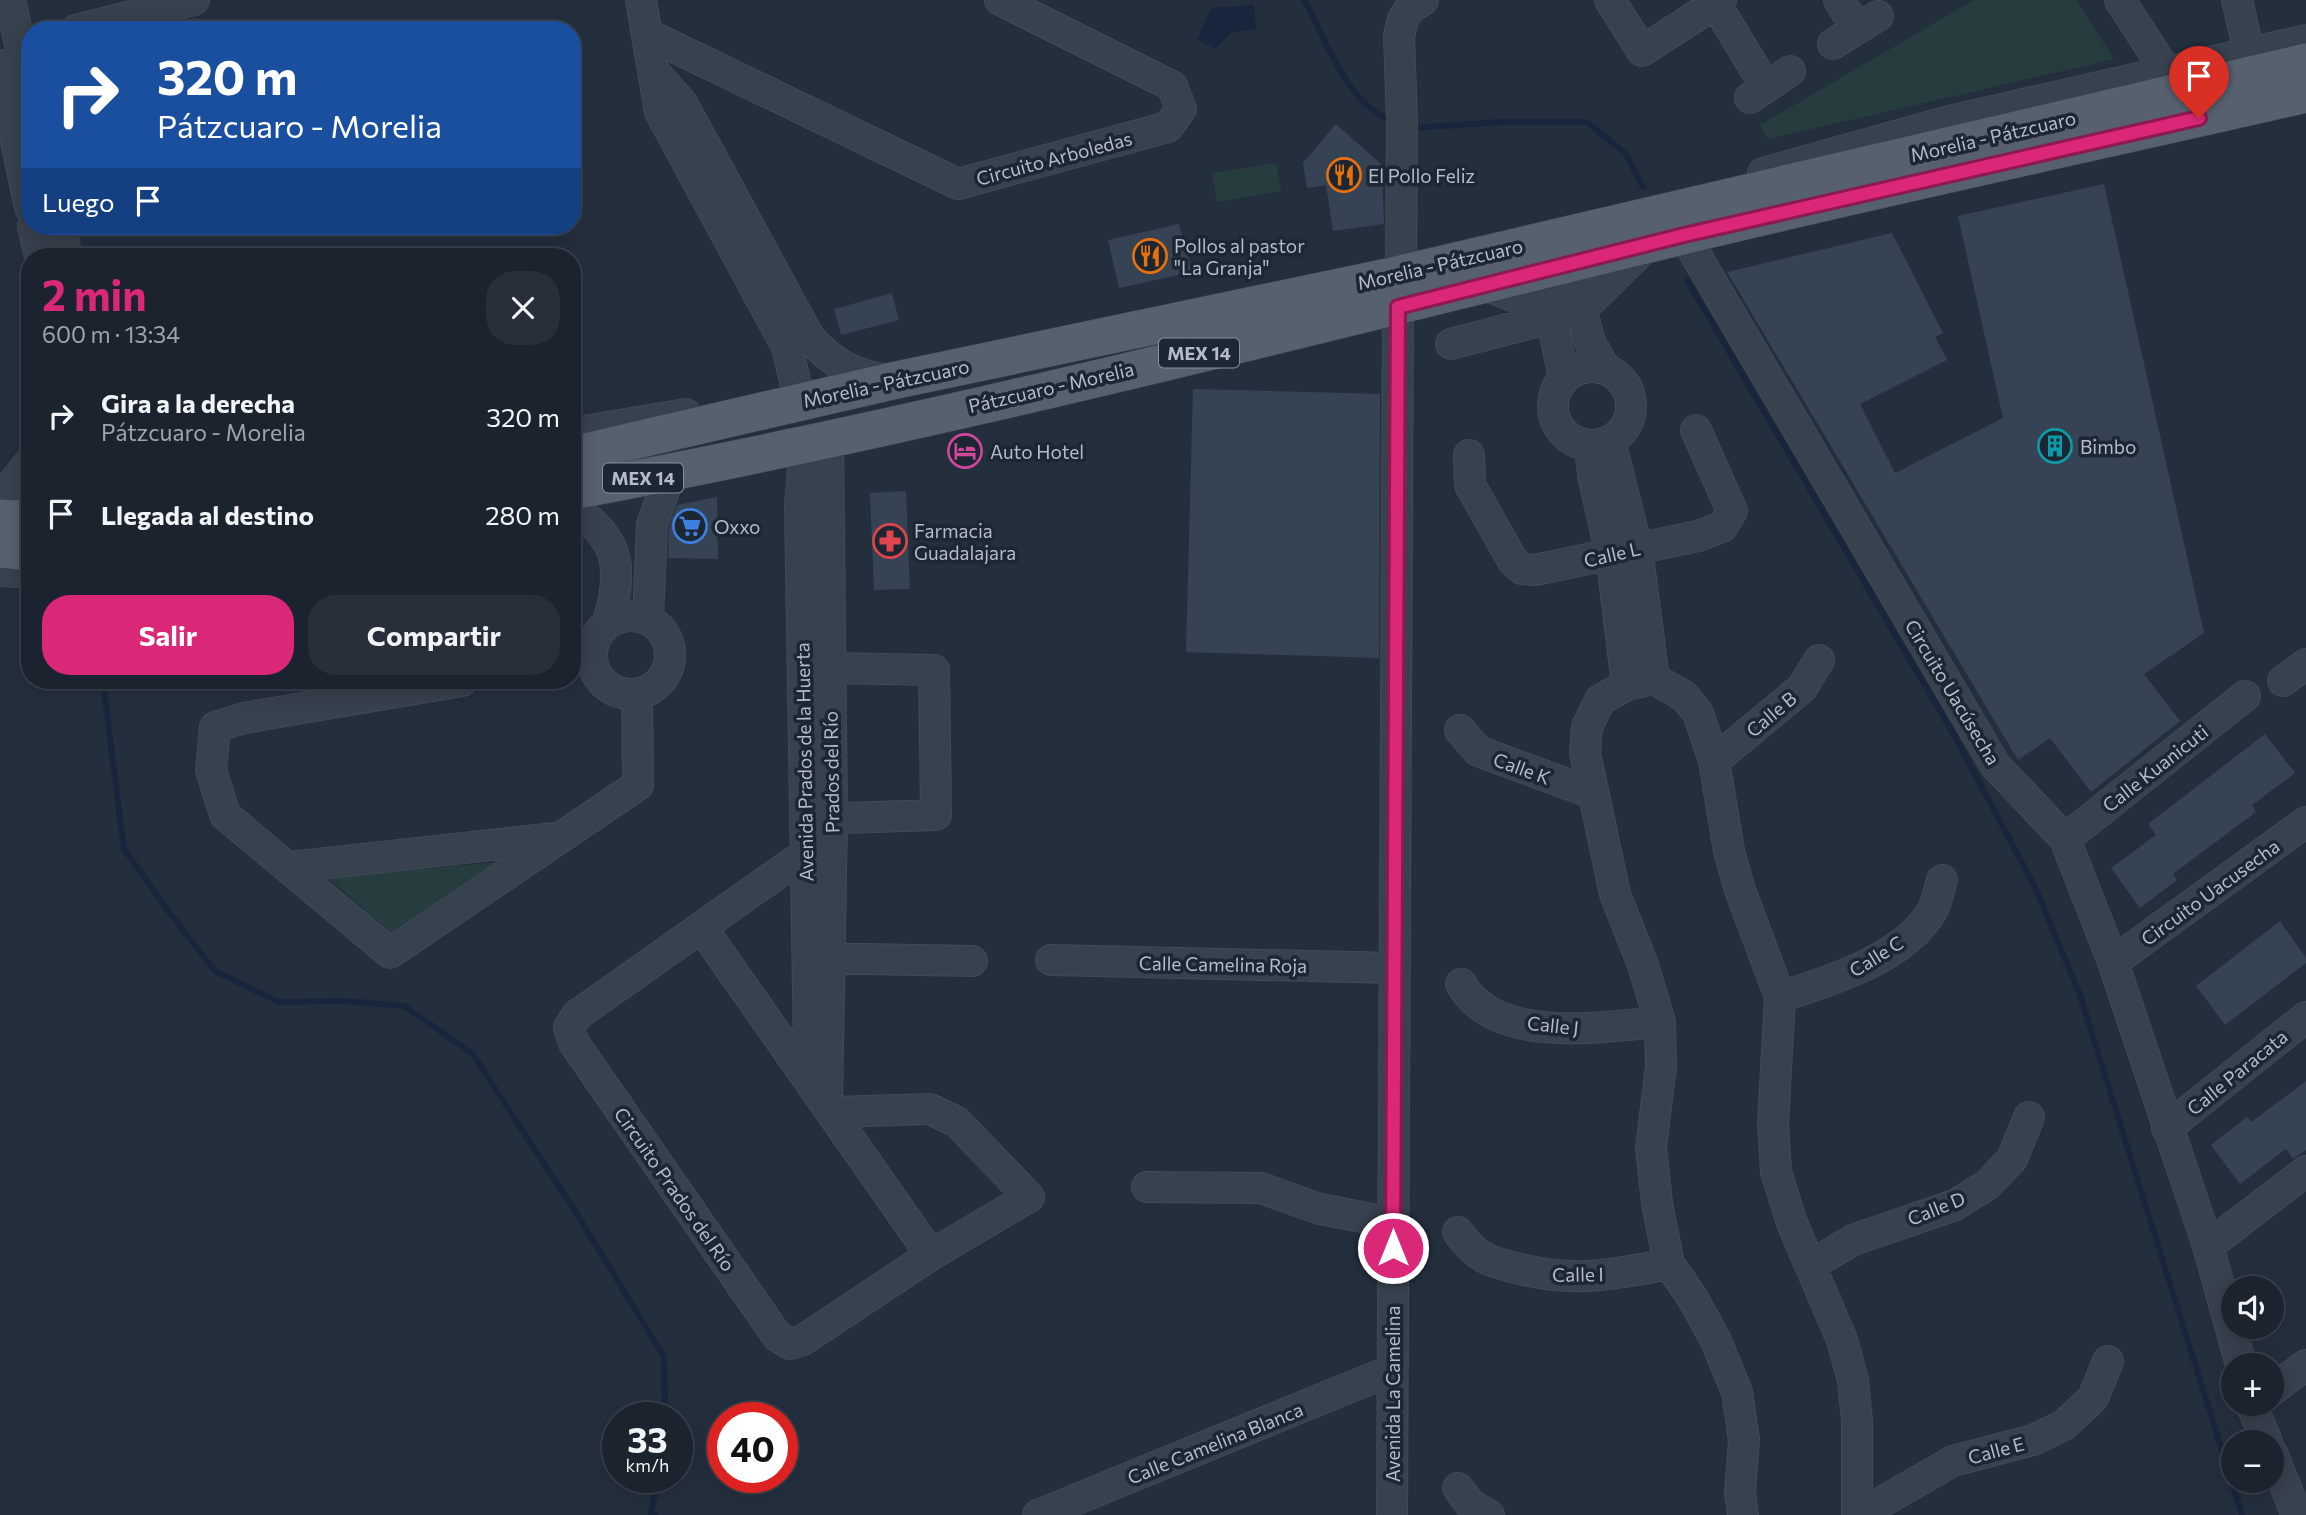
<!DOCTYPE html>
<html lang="es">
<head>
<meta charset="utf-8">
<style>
	:root { --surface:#1b232e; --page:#282f3a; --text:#f1f3f6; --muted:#a0a4aa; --line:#39404a; --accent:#db2777 }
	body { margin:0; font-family:Commissioner,sans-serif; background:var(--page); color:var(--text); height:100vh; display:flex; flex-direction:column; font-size:26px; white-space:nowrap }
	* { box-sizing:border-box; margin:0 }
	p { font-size:23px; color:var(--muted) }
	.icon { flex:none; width:38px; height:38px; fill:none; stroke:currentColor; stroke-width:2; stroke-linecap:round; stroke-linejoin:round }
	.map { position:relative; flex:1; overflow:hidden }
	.sheet { position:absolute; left:21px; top:248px; width:560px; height:441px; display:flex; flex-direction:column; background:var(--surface); border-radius:28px; box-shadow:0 4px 18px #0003,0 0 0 2px var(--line) }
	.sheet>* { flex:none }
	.banner { position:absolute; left:21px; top:21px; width:560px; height:214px; border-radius:28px; box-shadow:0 4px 18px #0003,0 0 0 2px var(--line); background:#1a4fa0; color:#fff; overflow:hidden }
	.tools { position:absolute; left:2221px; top:1276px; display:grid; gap:14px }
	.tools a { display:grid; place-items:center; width:63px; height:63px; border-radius:50%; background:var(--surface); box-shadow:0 4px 18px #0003,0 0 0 2px var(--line); font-size:35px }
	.speed { position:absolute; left:602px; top:1402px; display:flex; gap:14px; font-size:35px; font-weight:700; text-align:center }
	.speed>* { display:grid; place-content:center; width:91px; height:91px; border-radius:50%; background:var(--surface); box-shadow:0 4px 18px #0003,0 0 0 2px var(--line); line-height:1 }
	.speed small { font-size:18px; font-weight:400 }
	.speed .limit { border:10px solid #d22; background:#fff; color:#111 }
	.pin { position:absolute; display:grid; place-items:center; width:60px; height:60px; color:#fff; margin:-72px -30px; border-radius:50% 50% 50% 0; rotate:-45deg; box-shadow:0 0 7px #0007 }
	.pin .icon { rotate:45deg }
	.me { position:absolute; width:77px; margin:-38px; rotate:0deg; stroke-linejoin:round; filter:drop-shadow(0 0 5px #0008) }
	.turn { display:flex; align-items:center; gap:24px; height:147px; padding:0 21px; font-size:32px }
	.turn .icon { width:91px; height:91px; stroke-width:2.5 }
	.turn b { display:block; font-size:49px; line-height:60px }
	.then { display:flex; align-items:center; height:66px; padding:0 21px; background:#0003; gap:14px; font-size:26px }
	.round { display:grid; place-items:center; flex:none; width:74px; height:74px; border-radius:28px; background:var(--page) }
	.headline { display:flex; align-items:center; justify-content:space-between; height:119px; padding:0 21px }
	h1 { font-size:42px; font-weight:700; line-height:52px; color:var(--accent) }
	.primary-button { display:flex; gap:14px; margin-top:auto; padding:14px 21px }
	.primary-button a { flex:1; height:80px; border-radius:28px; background:var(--accent); color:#fff; font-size:28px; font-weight:700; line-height:80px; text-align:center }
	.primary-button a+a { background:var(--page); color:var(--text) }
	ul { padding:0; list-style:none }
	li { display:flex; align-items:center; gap:21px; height:98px; padding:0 21px }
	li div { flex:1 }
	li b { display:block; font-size:26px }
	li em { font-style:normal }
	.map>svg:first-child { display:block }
</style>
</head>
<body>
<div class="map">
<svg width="2306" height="1515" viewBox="0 0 2306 1515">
	<rect width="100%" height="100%" fill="#242f3e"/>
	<!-- green -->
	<path fill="#263c3f" d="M 1974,0 L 2076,0 L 2114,59 L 1768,139 L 1760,125 Z
		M 1276,163 L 1281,191 L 1217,202 L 1212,173 Z
		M 500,862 L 391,933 L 327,877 Z"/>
	<!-- water -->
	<path fill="#17263c" d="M 1254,5 L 1256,29 L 1231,33 L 1215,49 L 1197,39 L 1211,8 Z"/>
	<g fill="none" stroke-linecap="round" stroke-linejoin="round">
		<!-- stream -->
		<path stroke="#17263c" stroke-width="6" d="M 1304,0 C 1328,42 1345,103 1394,122
			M 1411,128 L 1502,122 L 1587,122 L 1625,153 L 1643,187
			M 1687,280 L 1954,735 L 2035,887 L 2080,995 L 2242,1515
			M 103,681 L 124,849 L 169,912 L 215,971 L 279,1002 L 342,1001 L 404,1006 L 472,1053 L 577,1214 L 664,1357 L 665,1418
			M 655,1515 L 651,1513 L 658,1477"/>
	</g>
	<!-- building -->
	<path fill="#364354" d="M 1336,124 L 1382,165 L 1384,224 L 1333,231 L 1326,185 L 1307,188 L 1303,163 Z
		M 2104,184 L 2204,633 L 2144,674 L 2180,721 L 2091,792 L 2050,738 L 2018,760 L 1727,272 L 1892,233 L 1943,333 L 1935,337 L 1947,360 L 1860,404 L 1895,473 L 2003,418 L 1958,216 Z
		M 1179,224 L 1192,272 L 1119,288 L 1108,240 Z
		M 892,293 L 899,320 L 841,335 L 834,309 Z
		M 1193,389 L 1380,394 L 1379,658 L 1186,652 Z
		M 906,491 L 910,589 L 874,590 L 870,493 Z
		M 717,497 L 718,559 L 668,558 L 669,527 L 677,505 Z
		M 2265,734 L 2295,773 L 2252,805 L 2256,812 L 2173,874 L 2177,880 L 2140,908 L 2111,868 L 2156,835 L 2148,824 Z
		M 2280,921 L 2306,958 L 2306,963 L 2225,1025 L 2196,986 Z
		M 2306,1081 L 2306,1150 L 2293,1159 L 2286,1149 L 2240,1184 L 2211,1145 L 2247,1117 L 2251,1122 Z"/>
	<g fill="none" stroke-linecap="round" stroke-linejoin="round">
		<!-- minor casing -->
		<g stroke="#414a57" stroke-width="32">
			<path id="minor" d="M 10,0 L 30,89
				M 641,0 L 660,112 L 787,347 L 800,402
				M 1610,0 L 1642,51 L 1721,0
				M 1839,0 L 1857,29
				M 2120,0 L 2165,70
				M 2237,0 L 2249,52
				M 1715,3 L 1766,87
				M 76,30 L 194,0
				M 649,35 L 958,184 L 1168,127 L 1181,109 L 1172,86 L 1000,0
				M 1833,44 L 1878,16
				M 0,65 L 30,208
				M 655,73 L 682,103 L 809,337 C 832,364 855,375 891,381
				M 1750,98 L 1790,71
				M 1763,173 L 1953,120 L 2306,40
				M 33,226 L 40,257
				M 60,226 L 67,257
				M 1684,235 L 1995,765 L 2065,839 L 2113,962 L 2208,1246 L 2241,1365
				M 1569,265 L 1590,342 L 1605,369
				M 1542,272 L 1564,378
				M 1401,273 L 1402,120 L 1399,36 L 1403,19 L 1410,8 L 1423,0
				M 1487,286 L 1551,312
				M 1451,344 L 1581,310 L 1648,244
				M1553 406a39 39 0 1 1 78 0a39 39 0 1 1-78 0Z
				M 572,433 L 686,414
				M 1610,441 L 1637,548 L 1654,679
				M 805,445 L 800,506 L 809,1052
				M 1590,445 L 1593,475 L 1611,555 L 1627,685
				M 1469,455 L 1470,485 L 1513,561 L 1522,569 L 1535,570 L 1698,536 L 1722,527 L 1732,511 L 1696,430
				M 10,487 L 30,462
				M 573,508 C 621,539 624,572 607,624
				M 0,571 L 30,573
				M592 655a39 39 0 1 1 78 0a39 39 0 1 1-78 0Z
				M 648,620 L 652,524 L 667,483
				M 462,681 L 244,718 L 215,727 L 211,770 L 225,815 L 390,953 L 638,785 L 637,694
				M 2283,681 L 2306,664
				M 1460,730 L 1478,751 L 1592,793
				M 1714,761 L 1802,688 L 1819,660
				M 814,819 L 936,815 L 934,670 L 830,668
				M 2065,839 L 2245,696
				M 805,854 L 577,1015 L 569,1028 L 574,1043 L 777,1336 L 790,1344 L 803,1340 L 931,1255 L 1029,1197 L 957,1122 L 930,1109 L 832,1112
				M 291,867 L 555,838
				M 702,928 L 931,1255
				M 812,958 L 972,961
				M 1051,960 L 1395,968
				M 2113,962 L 2306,822
				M 1461,984 C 1496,1045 1601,1027 1660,1022
				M 1780,997 C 1829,981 1904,959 1932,911 C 1937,902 1939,889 1942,880
				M 827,1104 L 832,817 L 828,439
				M 2167,1128 L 2306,1017
				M 1147,1187 L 1261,1188 L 1320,1209 L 1393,1223
				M 1458,1232 C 1476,1258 1490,1262 1520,1269 C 1577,1283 1613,1274 1669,1264
				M 2208,1246 L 2306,1171
				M 1811,1265 L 1853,1240 L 1955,1205 L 1987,1185 L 2012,1159 L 2029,1117
				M 2272,1390 L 2306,1365
				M 2251,1404 L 2267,1442
				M 2272,1453 L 2297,1515
				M 1458,1488 L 1470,1504 L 1489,1515
				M 1038,1515 L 1392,1370
				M 1392,1515 L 1398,307
				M 1743,1515 L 1740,1493 L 1744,1440 L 1737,1392 L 1715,1339 L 1692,1297 L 1669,1264 L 1657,1203 L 1651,1148 L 1661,1066 L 1660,1022 L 1643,965 L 1615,894 L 1585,753 L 1587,727 L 1600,700 L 1627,685 L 1654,679 L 1684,696 L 1698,713 L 1714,761 L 1729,851 L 1740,890 L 1780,997 L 1773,1123 L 1776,1172 L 1792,1223 L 1842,1340 L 1853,1380 L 1857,1421 L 1857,1515
				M 1859,1515 L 1953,1461 L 2033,1440 L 2064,1425 L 2093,1398 L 2108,1361"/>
		</g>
		<!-- major casing -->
		<g stroke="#414a57" stroke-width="38">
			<path id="major" d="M 572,455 L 892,381 L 1392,276 L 2306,62
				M 572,491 C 944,422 1311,326 1678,237 C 1887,186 2097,142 2306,94
				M 0,518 L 30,520
				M 0,549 L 30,552"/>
		</g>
		<!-- minor -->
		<use href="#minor" stroke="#38414e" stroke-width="30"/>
		<!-- major -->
		<use href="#major" stroke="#56606e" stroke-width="37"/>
	</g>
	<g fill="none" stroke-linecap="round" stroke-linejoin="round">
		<!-- route casing -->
		<g stroke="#8e194d" stroke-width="18">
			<path id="route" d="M 1393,1248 L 1398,307 L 1684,235 L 2199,118"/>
		</g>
		<!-- route -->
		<use href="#route" stroke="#db2777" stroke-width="12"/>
	</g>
	<!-- icons -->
	<defs>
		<g id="restaurant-ring" transform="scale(1.75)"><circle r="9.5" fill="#1d2633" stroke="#e8710a" stroke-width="1.5"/><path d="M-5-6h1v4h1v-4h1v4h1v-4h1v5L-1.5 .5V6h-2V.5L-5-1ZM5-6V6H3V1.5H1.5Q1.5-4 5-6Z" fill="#e8710a"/></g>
		<g id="building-ring" transform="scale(1.75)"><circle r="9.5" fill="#1d2633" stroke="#0f9aa8" stroke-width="1.5"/><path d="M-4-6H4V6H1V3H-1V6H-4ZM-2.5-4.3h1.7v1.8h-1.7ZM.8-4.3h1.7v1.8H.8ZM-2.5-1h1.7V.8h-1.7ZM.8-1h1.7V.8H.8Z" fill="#0f9aa8"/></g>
		<g id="hotel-ring" transform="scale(1.75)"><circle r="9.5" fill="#1d2633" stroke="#d1479c" stroke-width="1.5"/><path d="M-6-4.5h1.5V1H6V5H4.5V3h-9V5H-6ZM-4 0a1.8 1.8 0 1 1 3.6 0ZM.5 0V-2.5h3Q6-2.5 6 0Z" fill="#d1479c"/></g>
		<g id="supermarket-ring" transform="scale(1.75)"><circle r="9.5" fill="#1d2633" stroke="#3f7fe0" stroke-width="1.5"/><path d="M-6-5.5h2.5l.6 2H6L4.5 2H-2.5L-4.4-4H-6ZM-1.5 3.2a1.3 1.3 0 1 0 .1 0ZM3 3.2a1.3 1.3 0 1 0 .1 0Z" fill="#3f7fe0"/></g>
		<g id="pharmacy-ring" transform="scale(1.75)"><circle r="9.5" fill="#1d2633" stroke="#e0444e" stroke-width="1.5"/><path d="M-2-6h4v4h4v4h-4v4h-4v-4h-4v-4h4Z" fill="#e0444e"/></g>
	</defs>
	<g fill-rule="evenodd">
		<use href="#restaurant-ring" x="1344" y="175"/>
		<use href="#restaurant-ring" x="1150" y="256"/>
		<use href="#building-ring" x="2055" y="446"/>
		<use href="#hotel-ring" x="965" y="451"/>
		<use href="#supermarket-ring" x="690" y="526"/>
		<use href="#pharmacy-ring" x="890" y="541"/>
	</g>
	<g text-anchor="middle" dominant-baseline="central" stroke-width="7" stroke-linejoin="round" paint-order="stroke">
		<!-- shield labels -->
		<g fill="#1d2633" stroke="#878f9c" stroke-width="2">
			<rect x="1159" y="338.5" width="80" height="29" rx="5"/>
			<rect x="603" y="463.5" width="80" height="29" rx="5"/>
		</g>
		<g font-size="18" font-weight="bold" fill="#b4bcc9">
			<text x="1199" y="353">MEX 14</text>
			<text x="643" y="478">MEX 14</text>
		</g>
		<!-- street labels -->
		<g font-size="19" fill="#b4bcc9" stroke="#1d2633">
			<text transform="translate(1993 136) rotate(-13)">Morelia - Pátzcuaro</text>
			<text transform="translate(1054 158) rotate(-15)">Circuito Arboledas</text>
			<text transform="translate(1440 264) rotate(-13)">Morelia - Pátzcuaro</text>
			<text transform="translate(886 383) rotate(-12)">Morelia - Pátzcuaro</text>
			<text transform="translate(1051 387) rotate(-13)">Pátzcuaro - Morelia</text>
			<text transform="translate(1612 554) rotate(-13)">Calle L</text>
			<text transform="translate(1953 692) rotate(59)">Circuito Uacúsecha</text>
			<text transform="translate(1771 714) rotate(-40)">Calle B</text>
			<text transform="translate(804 762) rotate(-91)">Avenida Prados de la Huerta</text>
			<text transform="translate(1522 768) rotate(20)">Calle K</text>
			<text transform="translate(2155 768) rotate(-38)">Calle Kuanicuti</text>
			<text transform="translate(831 772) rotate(-91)">Prados del Río</text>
			<text transform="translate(2210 892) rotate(-36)">Circuito Uacusecha</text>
			<text transform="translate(1876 956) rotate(-32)">Calle C</text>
			<text transform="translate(1223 964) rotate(1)">Calle Camelina Roja</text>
			<text transform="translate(1553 1025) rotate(6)">Calle J</text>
			<text transform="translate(2237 1072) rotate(-39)">Calle Paracata</text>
			<text transform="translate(675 1189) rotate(55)">Circuito Prados del Río</text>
			<text transform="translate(1936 1208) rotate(-22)">Calle D</text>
			<text transform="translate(1578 1274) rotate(-1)">Calle I</text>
			<text transform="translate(1392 1394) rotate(-90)">Avenida La Camelina</text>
			<text transform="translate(1215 1443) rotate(-22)">Calle Camelina Blanca</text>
			<text transform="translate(1996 1450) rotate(-15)">Calle E</text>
		</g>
		<!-- poi labels -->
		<g font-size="19" fill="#b4bcc9" stroke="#1d2633" text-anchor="start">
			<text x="1368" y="175">El Pollo Feliz</text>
			<text x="1174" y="245">Pollos al pastor<tspan x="1174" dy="22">"La Granja"</tspan></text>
			<text x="2080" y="446">Bimbo</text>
			<text x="990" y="451">Auto Hotel</text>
			<text x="714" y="526">Oxxo</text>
			<text x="914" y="530">Farmacia<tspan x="914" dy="22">Guadalajara</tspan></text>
		</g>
	</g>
</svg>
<div class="tools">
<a><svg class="icon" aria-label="sound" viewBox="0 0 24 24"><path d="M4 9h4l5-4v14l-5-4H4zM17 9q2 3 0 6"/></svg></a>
<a>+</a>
<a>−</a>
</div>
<div class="speed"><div>33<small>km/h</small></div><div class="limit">40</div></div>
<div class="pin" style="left:2199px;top:118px;background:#d93025"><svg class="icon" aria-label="arrive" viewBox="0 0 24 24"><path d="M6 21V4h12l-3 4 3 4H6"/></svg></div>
<svg class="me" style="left:1393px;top:1248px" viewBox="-20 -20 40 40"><circle r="17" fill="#db2777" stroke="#fff" stroke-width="3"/><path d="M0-11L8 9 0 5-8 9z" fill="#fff"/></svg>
<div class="banner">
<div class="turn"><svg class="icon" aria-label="right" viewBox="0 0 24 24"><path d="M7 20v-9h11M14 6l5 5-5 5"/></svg><div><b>320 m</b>Pátzcuaro - Morelia</div></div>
<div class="then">Luego<svg class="icon" aria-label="arrive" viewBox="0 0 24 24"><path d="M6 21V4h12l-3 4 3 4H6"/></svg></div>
</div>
<section class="sheet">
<div class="headline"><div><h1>2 min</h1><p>600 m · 13:34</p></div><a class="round"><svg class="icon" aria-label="close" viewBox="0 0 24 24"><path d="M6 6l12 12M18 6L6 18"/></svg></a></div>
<ul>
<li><svg class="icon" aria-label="right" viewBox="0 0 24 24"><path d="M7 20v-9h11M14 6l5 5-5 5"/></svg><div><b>Gira a la derecha</b><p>Pátzcuaro - Morelia</p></div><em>320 m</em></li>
<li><svg class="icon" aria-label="arrive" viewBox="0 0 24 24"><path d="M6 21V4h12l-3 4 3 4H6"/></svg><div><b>Llegada al destino</b></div><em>280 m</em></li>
</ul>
<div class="primary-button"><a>Salir</a><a>Compartir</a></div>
</section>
</div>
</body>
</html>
